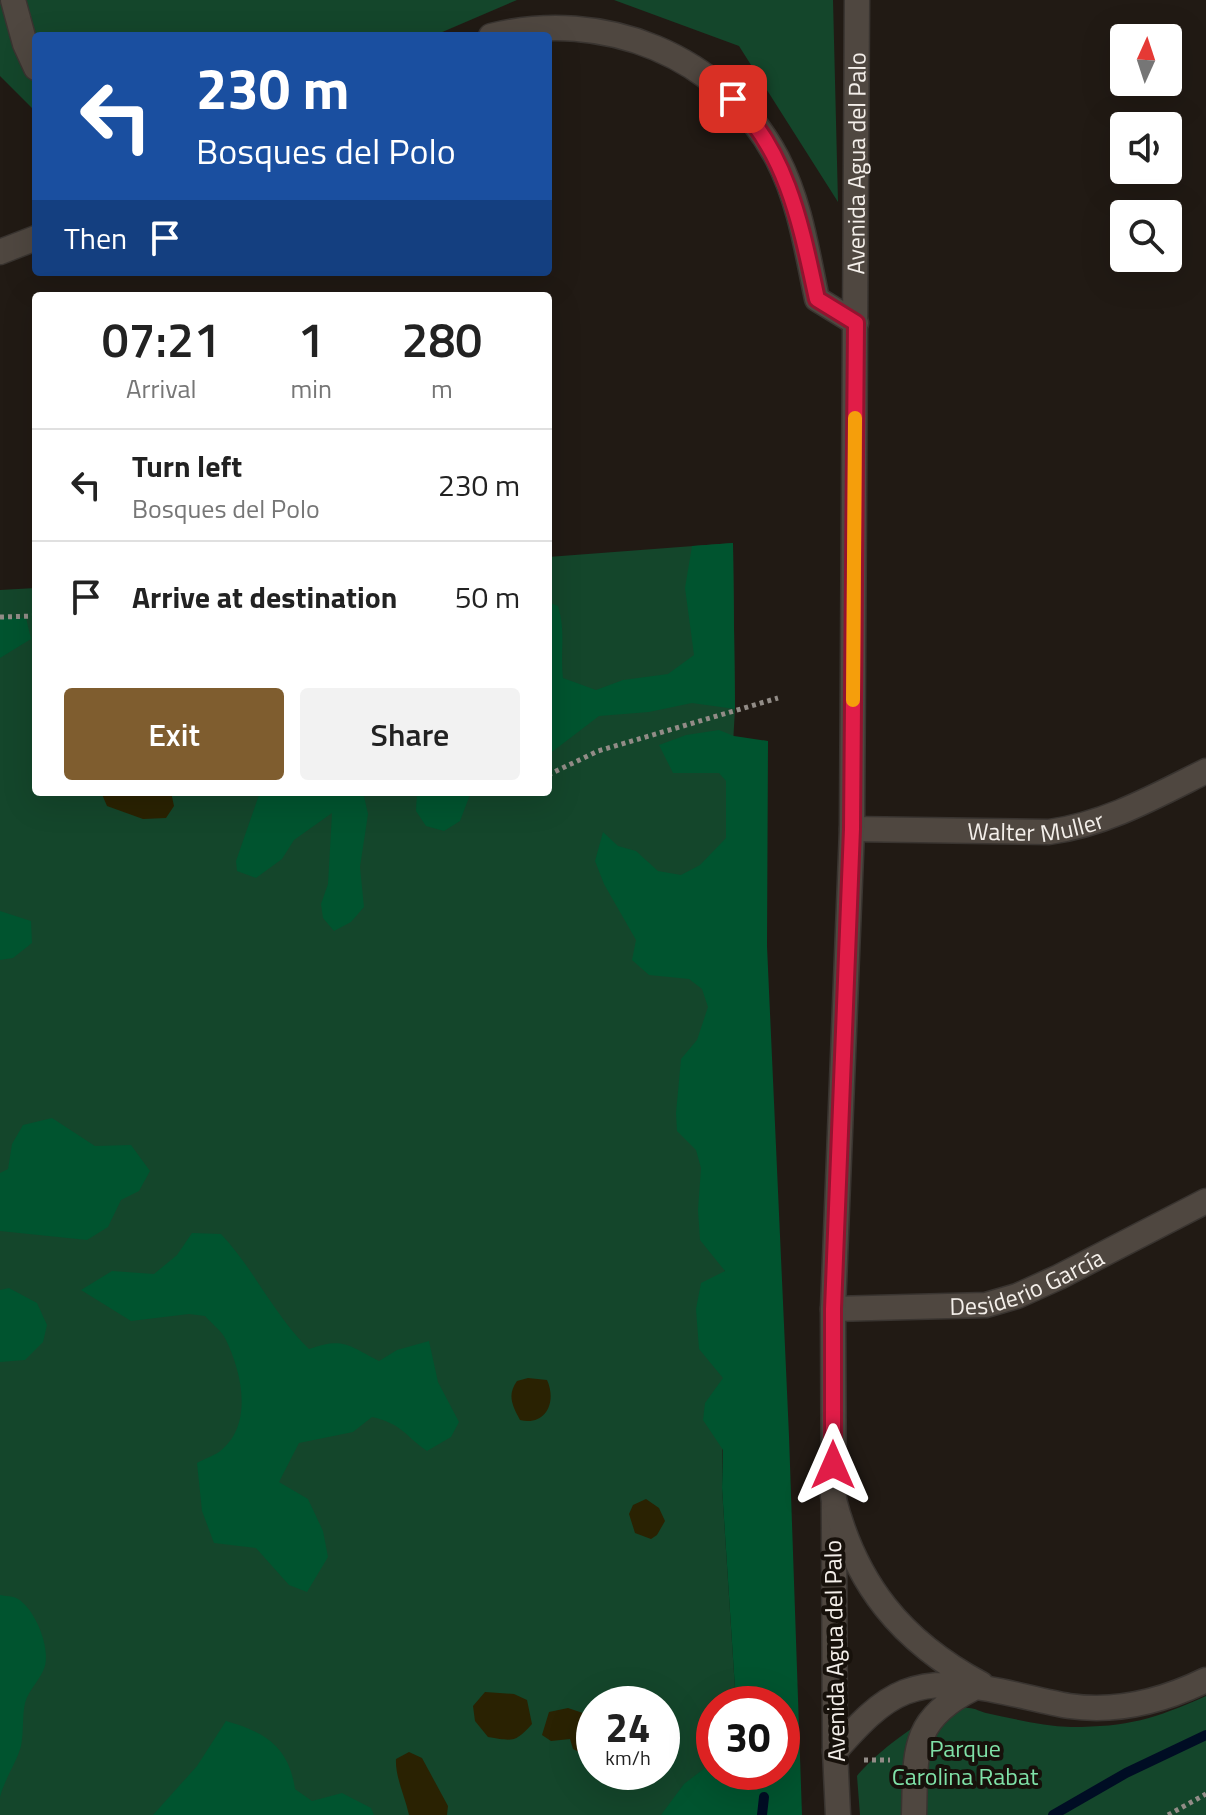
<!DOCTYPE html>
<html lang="en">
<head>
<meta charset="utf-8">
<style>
	:root { --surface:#fff; --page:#f2f2f2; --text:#222; --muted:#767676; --line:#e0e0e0; --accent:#7f5d2f }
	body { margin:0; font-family:"Titillium Web",sans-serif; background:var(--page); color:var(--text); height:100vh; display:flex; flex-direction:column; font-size:30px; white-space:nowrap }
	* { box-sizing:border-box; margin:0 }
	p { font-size:26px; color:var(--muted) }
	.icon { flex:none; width:44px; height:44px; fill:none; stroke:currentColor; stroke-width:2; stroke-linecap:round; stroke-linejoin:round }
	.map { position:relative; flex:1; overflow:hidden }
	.panel { position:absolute; left:32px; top:292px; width:520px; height:504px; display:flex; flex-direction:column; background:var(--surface); border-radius:8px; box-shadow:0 8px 32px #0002 }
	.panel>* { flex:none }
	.guide { position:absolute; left:32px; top:32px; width:520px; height:244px; border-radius:8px; box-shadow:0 8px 32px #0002; background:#1a4fa0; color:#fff; overflow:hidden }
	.needle { width:52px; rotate:3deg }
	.tools { position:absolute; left:1110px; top:24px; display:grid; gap:16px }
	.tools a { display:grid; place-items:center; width:72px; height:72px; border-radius:8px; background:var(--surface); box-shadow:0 8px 32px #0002; font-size:40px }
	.speed { position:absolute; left:576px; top:1686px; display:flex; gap:16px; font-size:40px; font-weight:700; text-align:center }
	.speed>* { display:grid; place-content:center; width:104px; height:104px; border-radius:50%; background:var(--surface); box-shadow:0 8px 32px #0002; line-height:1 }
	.speed small { font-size:20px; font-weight:400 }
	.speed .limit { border:12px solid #d22; background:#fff; color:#111 }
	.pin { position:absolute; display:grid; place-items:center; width:68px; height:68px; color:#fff; margin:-34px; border-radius:16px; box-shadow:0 4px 12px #0006 }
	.me { position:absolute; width:88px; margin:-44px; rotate:0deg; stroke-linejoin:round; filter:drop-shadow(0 0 6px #0008) }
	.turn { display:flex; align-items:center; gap:28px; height:168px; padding:0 32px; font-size:36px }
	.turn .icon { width:104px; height:104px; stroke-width:2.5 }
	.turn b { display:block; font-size:56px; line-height:68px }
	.then { display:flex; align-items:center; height:76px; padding:0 32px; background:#0003; gap:16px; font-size:30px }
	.eta { display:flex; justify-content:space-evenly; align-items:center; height:136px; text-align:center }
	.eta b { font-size:48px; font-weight:600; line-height:56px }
	.button { display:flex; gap:16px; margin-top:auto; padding:16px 32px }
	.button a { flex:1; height:92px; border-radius:8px; background:var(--accent); color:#fff; font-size:32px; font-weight:600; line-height:92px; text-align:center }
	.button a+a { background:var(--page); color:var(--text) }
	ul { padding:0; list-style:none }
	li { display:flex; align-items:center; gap:24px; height:112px; padding:0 32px; border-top:2px solid var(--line) }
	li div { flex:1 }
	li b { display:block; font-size:30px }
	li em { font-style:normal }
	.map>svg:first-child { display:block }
</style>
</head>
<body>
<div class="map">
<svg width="1206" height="1815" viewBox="0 0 1206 1815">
	<rect width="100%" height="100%" fill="#211a14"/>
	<!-- green -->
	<path fill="#14462b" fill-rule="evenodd" d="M 0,0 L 517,0 L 433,36 L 36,36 L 36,112 L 0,76 Z
		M 614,0 L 833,0 L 838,202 L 739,46 Z
		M 733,543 L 735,709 L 731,779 L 722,1488 L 736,1704 L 714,1704 L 714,1772 L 742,1815 L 0,1815 L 0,590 L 36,588 L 36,792 L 548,792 L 548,557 ZM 594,1704 L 662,1704 L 662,1772 L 594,1772 Z
		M 1206,1696 L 1206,1815 L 860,1815 L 857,1776 C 877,1752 935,1704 969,1708 C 975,1708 981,1712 986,1713 C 1014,1719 1043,1726 1071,1727 C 1128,1727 1154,1719 1206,1696 Z"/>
	<!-- forest -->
	<path fill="#00542f" d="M 733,543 L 735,709 L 692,703 L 649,712 L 599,716 L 548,755 L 548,602 L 558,606 C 566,633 560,650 563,678 L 596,690 L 623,680 L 668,674 L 694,655 L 685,588 L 692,546 Z
		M 0,618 L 26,618 L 31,639 L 0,658 Z
		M 719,730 L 734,736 L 768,741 L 767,946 L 789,1436 L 802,1815 L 661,1815 L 684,1784 L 714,1761 L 714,1772 L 782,1772 L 782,1704 L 736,1704 L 722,1488 L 723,1450 L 703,1420 L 705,1403 L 723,1378 L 699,1349 L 696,1309 L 701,1283 L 725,1271 L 700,1240 L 698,1210 L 701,1168 L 696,1150 L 677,1131 L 676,1113 L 681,1059 L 697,1040 L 708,1007 L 702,989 L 689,979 L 649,975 L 632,960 L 636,940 L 604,884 L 595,861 L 603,832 L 618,846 L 636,851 L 658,871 L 681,875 L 700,865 L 726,838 L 726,781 L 719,773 L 673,773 L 659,745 L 686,735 Z
		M 260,792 L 363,792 L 368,814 L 360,867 L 364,907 L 351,922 L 334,931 L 323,918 L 321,904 L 328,884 L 332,813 L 294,840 L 282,859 L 256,878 L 237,871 L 236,861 Z
		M 417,792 L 471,792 L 460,821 L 444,831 L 426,826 L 416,811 Z
		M 0,911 L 31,921 L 32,943 L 13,958 L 0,960 Z
		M 52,1118 L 95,1146 L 131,1145 L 150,1171 L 139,1191 L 121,1200 L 108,1227 L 87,1240 L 0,1231 L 0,1173 L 8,1169 L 12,1144 L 23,1125 Z
		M 192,1233 L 221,1234 C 254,1269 274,1315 309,1349 C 343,1337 348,1345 379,1361 L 397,1350 L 429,1341 L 438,1382 L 459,1422 L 451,1437 L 427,1451 C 403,1434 402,1424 372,1417 L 353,1432 L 299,1443 L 279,1482 L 308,1499 L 323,1531 L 328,1557 L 307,1592 L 289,1585 L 256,1548 L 214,1543 L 202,1511 L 197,1463 C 204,1459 213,1456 219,1452 C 254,1426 242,1373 226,1340 C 222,1331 212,1324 205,1316 L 189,1314 L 131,1321 L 81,1290 L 112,1271 L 154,1274 L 177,1255 Z
		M 9,1288 L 37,1303 L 47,1325 L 43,1342 L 25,1360 L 0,1362 L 0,1290 Z
		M 0,1595 C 5,1596 14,1596 18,1599 C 36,1610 53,1652 43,1671 C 38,1682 29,1690 25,1703 C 22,1716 24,1732 21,1746 C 16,1764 5,1778 0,1797 Z
		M 226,1721 C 265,1732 289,1747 295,1789 L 312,1801 L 342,1793 L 371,1808 L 374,1815 L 153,1815 L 197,1766 Z"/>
	<!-- sand -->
	<path fill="#2a2202" d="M 101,792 L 171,792 L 174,806 L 166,818 L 143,819 L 107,806 Z
		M 528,1378 L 547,1380 C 557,1402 546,1426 520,1420 C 512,1405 507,1395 517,1381 Z
		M 646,1499 L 659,1508 L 665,1521 L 657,1535 L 651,1539 L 635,1533 L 629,1514 L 633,1505 Z
		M 485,1692 L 514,1694 L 527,1700 L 532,1724 C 515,1743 513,1741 488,1737 L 475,1721 L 473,1706 Z
		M 568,1708 L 583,1713 L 594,1725 L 594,1748 L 583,1754 L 573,1749 L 570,1739 L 551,1741 L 542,1735 L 549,1712 Z
		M 409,1752 L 422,1758 L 448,1806 L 447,1815 L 409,1815 C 405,1796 395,1777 396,1759 Z"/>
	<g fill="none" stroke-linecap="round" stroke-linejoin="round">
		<!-- stream -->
		<path stroke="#000d24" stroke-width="10" d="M 762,1815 L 764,1797
			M 1053,1815 L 1126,1773 L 1206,1735"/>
		<!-- street casing -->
		<g stroke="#393430" stroke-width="27">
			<g id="street">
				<path d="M 13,0 L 25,44 L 36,68"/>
				<path d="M 491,36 C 603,8 722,55 777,158 C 800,202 807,252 817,299 L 856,323"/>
				<path d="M 0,252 L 36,238"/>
				<path id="s1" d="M 852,829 L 1049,832 C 1106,824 1154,797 1206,771"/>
				<path id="s2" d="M 833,1309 L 986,1305 L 1017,1296 L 1059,1277 L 1206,1201"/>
				<path id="s3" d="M 835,1751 L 833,1309 L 852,829 L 857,0"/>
			</g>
		</g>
		<!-- secondary casing -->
		<g stroke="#393430" stroke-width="27">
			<path id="secondary" d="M 833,1496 C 855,1584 901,1641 981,1684
				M 838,1815 L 835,1751 C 855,1729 877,1703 905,1692 C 955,1672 1019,1698 1069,1706 C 1117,1713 1163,1701 1206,1680
				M 914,1815 C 916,1753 910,1720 972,1689"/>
		</g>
		<!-- path -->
		<path stroke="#928c87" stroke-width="5" stroke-dasharray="4 4" stroke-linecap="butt" d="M 0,617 L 36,616
			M 548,775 L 598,751 L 778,698
			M 864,1760 L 890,1760
			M 1168,1815 L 1206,1794"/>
		<!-- street -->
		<use href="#street" stroke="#4f4740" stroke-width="24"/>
		<!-- secondary -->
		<use href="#secondary" stroke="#4f4740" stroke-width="24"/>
	</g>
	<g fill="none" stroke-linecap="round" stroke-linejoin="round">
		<!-- route casing -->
		<g stroke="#92132f" stroke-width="20">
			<path id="route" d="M 733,99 C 788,154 801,226 817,299 L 856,323 L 852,829 L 833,1309 L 833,1465"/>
		</g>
		<!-- route -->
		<use href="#route" stroke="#e11d48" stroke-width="14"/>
		<!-- slow -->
		<path stroke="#f59e0b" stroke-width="14" d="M 853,700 L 855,418"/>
	</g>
	<g text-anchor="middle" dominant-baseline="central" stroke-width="8" stroke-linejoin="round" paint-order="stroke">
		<!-- street labels -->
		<g font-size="24" fill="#f4efea" stroke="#17110b">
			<text stroke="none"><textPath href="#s3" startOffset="1588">Avenida Agua del Palo</textPath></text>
			<text stroke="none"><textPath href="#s1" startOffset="184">Walter Muller</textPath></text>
			<text stroke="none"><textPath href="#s2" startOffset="198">Desiderio García</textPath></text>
			<text transform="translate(834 1651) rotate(-91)">Avenida Agua del Palo</text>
		</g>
		<!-- park labels -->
		<g font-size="24" fill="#7fe1a7" stroke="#17110b">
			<text x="965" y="1748">Parque<tspan x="965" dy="28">Carolina Rabat</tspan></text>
		</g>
	</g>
</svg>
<div class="tools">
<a><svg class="needle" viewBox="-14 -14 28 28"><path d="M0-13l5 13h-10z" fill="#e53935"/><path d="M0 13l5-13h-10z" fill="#767676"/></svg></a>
<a><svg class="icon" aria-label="sound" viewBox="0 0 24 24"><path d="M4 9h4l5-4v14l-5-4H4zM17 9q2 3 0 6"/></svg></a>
<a><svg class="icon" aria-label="search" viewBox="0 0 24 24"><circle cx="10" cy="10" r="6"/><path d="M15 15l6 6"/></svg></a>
</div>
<div class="speed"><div>24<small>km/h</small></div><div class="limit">30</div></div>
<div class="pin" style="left:733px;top:99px;background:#d93025"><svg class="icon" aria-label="arrive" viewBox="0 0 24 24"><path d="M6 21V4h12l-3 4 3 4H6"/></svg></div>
<svg class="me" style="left:833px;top:1465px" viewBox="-20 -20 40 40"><path d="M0-17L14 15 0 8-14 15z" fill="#e11d48" stroke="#fff" stroke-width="4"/></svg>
<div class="guide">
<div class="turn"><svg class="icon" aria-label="left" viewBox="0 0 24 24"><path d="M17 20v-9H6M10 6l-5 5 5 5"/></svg><div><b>230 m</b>Bosques del Polo</div></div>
<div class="then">Then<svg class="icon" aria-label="arrive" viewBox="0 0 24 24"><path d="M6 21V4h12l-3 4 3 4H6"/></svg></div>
</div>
<section class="panel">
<div class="eta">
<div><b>07:21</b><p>Arrival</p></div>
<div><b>1</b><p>min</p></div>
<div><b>280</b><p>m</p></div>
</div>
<ul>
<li><svg class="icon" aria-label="left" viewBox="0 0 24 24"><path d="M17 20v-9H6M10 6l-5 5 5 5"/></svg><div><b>Turn left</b><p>Bosques del Polo</p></div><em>230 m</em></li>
<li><svg class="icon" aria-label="arrive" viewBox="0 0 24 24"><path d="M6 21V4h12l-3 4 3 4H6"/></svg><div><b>Arrive at destination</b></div><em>50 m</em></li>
</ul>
<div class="button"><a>Exit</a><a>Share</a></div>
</section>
</div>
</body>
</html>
